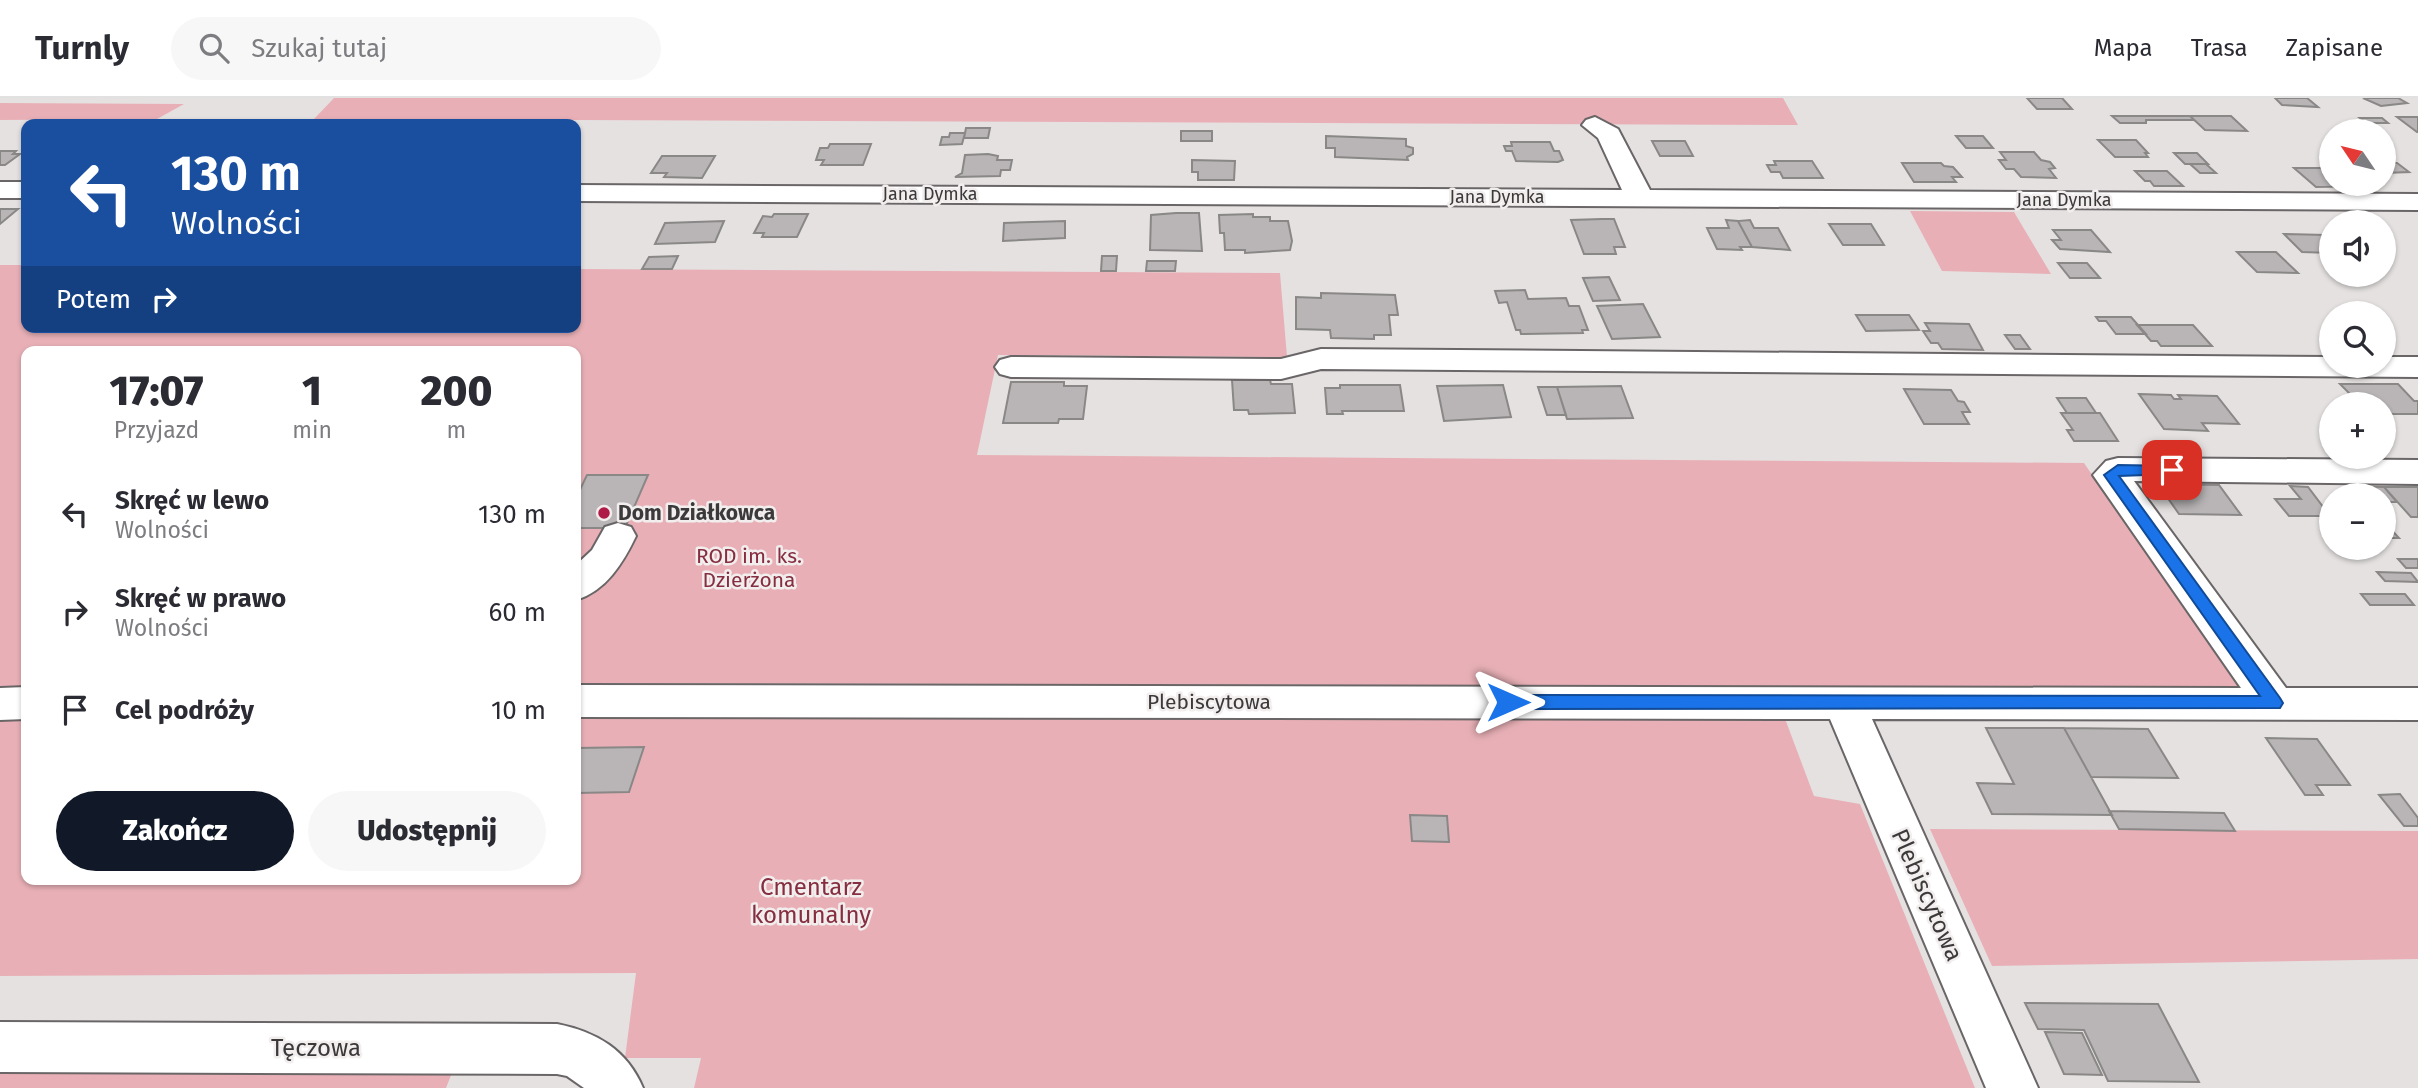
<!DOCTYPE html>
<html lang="pl">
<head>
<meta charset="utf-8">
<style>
	:root { --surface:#fff; --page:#f7f7f7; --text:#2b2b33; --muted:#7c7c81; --line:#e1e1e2; --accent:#111827 }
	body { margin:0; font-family:"Fira Sans",sans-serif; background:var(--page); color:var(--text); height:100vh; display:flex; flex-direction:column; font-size:26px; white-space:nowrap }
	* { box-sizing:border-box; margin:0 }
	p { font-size:23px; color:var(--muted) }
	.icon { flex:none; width:38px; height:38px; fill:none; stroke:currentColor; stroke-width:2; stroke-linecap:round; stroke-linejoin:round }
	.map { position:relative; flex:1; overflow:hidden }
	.panel { position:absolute; left:21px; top:248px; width:560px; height:539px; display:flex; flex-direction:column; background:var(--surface); border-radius:14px; box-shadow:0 2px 5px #0004 }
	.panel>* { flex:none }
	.hud { position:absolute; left:21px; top:21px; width:560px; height:214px; border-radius:14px; box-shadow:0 2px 5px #0004; background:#1a4fa0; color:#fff; overflow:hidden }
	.needle { width:46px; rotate:305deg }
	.tools { position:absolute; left:2319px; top:21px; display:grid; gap:14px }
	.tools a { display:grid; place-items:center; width:77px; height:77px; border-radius:50%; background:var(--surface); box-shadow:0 2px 5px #0004; font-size:35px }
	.pin { position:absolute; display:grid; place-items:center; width:60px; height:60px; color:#fff; margin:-30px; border-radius:14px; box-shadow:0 4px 10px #0006 }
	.me { position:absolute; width:77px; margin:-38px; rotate:90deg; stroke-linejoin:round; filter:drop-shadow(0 0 5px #0008) }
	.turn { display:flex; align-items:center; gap:24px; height:147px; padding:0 35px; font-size:32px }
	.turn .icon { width:91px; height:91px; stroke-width:2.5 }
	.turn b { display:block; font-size:49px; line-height:60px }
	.then { display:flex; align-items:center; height:66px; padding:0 35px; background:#0003; gap:14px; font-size:26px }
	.eta { display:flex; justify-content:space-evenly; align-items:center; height:119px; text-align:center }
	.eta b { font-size:42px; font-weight:800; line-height:49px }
	.action { display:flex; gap:14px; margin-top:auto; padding:14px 35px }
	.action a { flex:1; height:80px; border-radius:42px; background:var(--accent); color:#fff; font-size:28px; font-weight:800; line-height:80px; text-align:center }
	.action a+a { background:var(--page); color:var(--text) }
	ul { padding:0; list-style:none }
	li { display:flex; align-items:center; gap:21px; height:98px; padding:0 35px }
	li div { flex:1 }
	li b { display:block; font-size:26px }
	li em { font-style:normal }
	header { display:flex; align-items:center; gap:42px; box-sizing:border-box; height:98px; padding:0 35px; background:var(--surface); border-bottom:2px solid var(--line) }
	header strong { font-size:33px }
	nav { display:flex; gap:38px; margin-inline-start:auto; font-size:24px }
	.search { width:490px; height:63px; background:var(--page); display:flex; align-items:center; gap:18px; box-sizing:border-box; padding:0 24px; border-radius:38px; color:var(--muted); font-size:26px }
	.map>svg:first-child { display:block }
</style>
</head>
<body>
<header>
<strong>Turnly</strong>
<div class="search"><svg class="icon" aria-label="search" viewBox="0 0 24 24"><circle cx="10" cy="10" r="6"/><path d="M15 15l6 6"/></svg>Szukaj tutaj</div>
<nav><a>Mapa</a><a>Trasa</a><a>Zapisane</a></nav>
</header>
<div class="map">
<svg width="2418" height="990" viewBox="0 0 2418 990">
	<rect width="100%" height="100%" fill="#e5e1e1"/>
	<!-- green -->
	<path fill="#e8b0b6" d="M 334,0 L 1783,0 L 1798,27 L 314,21 Z
		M 0,5 L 184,6 L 157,21 L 0,22 Z
		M 1910,113 L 2014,114 L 2051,176 L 1942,173 Z
		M 0,167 L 26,167 L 26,229 L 576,229 L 576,171 L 1280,175 L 1287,259 L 998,257 L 977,357 L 2084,365 L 2238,589 L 576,585 L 576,254 L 26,254 L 26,592 L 0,591 Z
		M 0,613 L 26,613 L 26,782 L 576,782 L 576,614 L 1784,618 L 1814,698 L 1860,706 L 1975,990 L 694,990 L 701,960 L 625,960 L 636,875 L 0,878 Z
		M 1930,731 L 2418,733 L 2418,861 L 1992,868 Z
		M 455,967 L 446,990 L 0,990 L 0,972 Z"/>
	<!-- building -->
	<path fill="#b9b5b6" stroke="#8a8787" stroke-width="2" d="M 2027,0 L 2062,0 L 2072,11 L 2037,11 Z
		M 2275,0 L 2307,0 L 2318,9 L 2282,7 Z
		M 2363,0 L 2398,0 L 2407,5 L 2381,8 Z
		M 2112,18 L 2190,18 L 2194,22 L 2146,22 L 2146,25 L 2120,25 Z
		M 2190,18 L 2231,18 L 2247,33 L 2205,32 Z
		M 2397,19 L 2418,19 L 2418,34 L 2417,34 Z
		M 2360,20 L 2382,20 L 2388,25 L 2367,25 Z
		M 966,30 L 990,30 L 988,40 L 964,40 Z
		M 1181,33 L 1212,33 L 1212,43 L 1181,43 Z
		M 950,35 L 965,35 L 962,46 L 940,47 L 942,39 L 949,39 Z
		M 1326,38 L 1406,41 L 1406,48 L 1413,50 L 1413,56 L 1407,59 L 1408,62 L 1335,59 L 1335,50 L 1326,50 Z
		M 1956,38 L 1983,38 L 1993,50 L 1966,50 Z
		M 2098,42 L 2136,42 L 2148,55 L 2145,55 L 2148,59 L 2115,59 Z
		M 1652,43 L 1685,43 L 1693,58 L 1660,58 Z
		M 1511,44 L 1550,44 L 1554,53 L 1559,53 L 1563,62 L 1558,64 L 1516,63 L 1512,53 L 1506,53 L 1504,48 L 1512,48 Z
		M 830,46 L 871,46 L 863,67 L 821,67 L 824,62 L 816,62 L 820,50 L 828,50 Z
		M 0,53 L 16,53 L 13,56 L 20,56 L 5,67 L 0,67 Z
		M 2000,54 L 2034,54 L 2041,62 L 2050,64 L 2055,70 L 2049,71 L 2056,80 L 2021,79 L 2014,71 L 2006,71 L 1999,62 L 2006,62 Z
		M 2174,55 L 2197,55 L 2208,66 L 2185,66 Z
		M 988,56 L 998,58 L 997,62 L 1012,62 L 1010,72 L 1001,72 L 1000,78 L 955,79 L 962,75 L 965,57 Z
		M 662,58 L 715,58 L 702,80 L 664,79 L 667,75 L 651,75 Z
		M 1192,62 L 1235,63 L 1234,82 L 1198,82 L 1198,74 L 1192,74 Z
		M 1774,63 L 1812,63 L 1823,80 L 1783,80 L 1780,74 L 1771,74 L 1767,67 L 1776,67 Z
		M 1902,65 L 1941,65 L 1944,68 L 1953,69 L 1962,79 L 1952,79 L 1956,84 L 1914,84 Z
		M 2384,65 L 2397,65 L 2409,74 L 2384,75 Z
		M 2190,66 L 2206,66 L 2216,75 L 2200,75 Z
		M 2294,70 L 2331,70 L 2331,86 L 2368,88 L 2316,89 Z
		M 2135,73 L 2167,73 L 2183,88 L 2154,88 L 2150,83 L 2145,83 Z
		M 0,111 L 18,111 L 0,126 Z
		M 1176,115 L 1199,115 L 1202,153 L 1150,152 L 1151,117 Z
		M 774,116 L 808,116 L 797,139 L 762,139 L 764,135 L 754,135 L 763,118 L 772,119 Z
		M 1253,116 L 1253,119 L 1270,119 L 1270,123 L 1288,123 L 1292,143 L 1290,152 L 1245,155 L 1245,152 L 1225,152 L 1224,135 L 1220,135 L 1219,117 Z
		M 1602,121 L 1614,121 L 1625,149 L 1614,149 L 1616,156 L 1584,156 L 1571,122 Z
		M 1726,122 L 1738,123 L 1752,149 L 1740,149 L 1742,152 L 1717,151 L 1707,130 L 1729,130 Z
		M 1750,122 L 1754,130 L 1778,130 L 1790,152 L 1752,149 L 1738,123 Z
		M 724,123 L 715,144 L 655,146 L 665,125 Z
		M 1065,123 L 1065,140 L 1003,143 L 1004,125 Z
		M 1829,126 L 1871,126 L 1884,147 L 1843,147 Z
		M 2053,132 L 2091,132 L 2110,154 L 2060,151 L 2052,142 L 2061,142 Z
		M 2284,136 L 2326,137 L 2331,142 L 2331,155 L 2302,154 Z
		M 2237,154 L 2276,154 L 2298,175 L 2257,174 Z
		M 678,158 L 672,171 L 642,171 L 649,159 Z
		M 1102,158 L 1117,158 L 1116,173 L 1101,173 Z
		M 1147,163 L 1176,163 L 1175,173 L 1146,173 Z
		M 2058,165 L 2087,165 L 2100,180 L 2070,180 Z
		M 1609,179 L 1620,202 L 1593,203 L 1583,180 Z
		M 1525,192 L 1528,201 L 1566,200 L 1569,208 L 1579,208 L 1588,232 L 1582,232 L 1583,235 L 1521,236 L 1520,232 L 1516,232 L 1507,204 L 1499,205 L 1495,193 Z
		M 1321,195 L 1395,197 L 1398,217 L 1389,217 L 1391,237 L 1374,237 L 1374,241 L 1331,240 L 1330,232 L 1296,231 L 1296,199 L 1321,200 Z
		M 1643,206 L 1660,239 L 1612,241 L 1597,208 Z
		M 1856,217 L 1909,217 L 1919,232 L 1866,233 Z
		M 2096,219 L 2131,219 L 2146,236 L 2116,236 L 2106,223 L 2099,223 Z
		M 1925,225 L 1969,226 L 1983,252 L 1942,251 L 1938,245 L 1931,245 L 1923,233 L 1930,233 Z
		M 2137,227 L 2193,227 L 2212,248 L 2161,248 L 2157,243 L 2151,243 Z
		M 2005,237 L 2020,237 L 2030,251 L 2015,251 Z
		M 1232,282 L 1270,282 L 1271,286 L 1292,286 L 1295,315 L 1249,316 L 1248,312 L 1234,312 Z
		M 1011,284 L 1064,284 L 1064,288 L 1087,288 L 1083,321 L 1059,321 L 1058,325 L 1003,325 Z
		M 2340,286 L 2398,286 L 2414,303 L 2418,303 L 2418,316 L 2384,316 L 2384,306 L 2360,306 Z
		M 1340,287 L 1400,287 L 1404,313 L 1342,313 L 1343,316 L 1327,316 L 1325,290 L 1340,290 Z
		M 1503,287 L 1511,319 L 1444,323 L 1437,288 Z
		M 1621,288 L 1633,320 L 1567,321 L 1557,289 Z
		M 1538,289 L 1557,289 L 1566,317 L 1547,317 Z
		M 1904,291 L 1951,292 L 1958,303 L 1964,304 L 1970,314 L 1962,314 L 1969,326 L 1924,326 Z
		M 2139,296 L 2171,297 L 2174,301 L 2181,301 L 2178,297 L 2217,298 L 2239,326 L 2202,325 L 2208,333 L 2164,331 Z
		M 2057,300 L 2086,300 L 2096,315 L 2067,315 Z
		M 2061,315 L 2100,315 L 2118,343 L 2074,343 L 2067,332 L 2073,332 Z
		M 587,377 L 648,377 L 625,430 L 576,430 L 576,400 Z
		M 2158,386 L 2219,387 L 2241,417 L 2179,416 Z
		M 2290,388 L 2308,389 L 2330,418 L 2289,418 L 2275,401 L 2301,401 Z
		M 2349,388 L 2384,389 L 2397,404 L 2384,404 L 2384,397 L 2357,397 Z
		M 2384,389 L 2418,389 L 2418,419 L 2411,419 Z
		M 2384,427 L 2387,427 L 2399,440 L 2384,440 Z
		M 2398,461 L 2418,461 L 2418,470 L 2406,470 Z
		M 2377,474 L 2411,475 L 2418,484 L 2385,483 Z
		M 2361,496 L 2405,496 L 2414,507 L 2370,507 Z
		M 1986,630 L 2064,630 L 2112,717 L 1992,716 L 1977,685 L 2014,686 Z
		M 2064,630 L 2148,631 L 2178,680 L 2091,679 Z
		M 2266,640 L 2317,641 L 2350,687 L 2316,687 L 2323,697 L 2305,697 Z
		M 644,649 L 629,694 L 576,695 L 576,650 Z
		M 2400,696 L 2418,720 L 2418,728 L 2404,728 L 2379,697 Z
		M 2109,713 L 2224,715 L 2235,733 L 2119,731 Z
		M 1410,717 L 1447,718 L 1449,744 L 1412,743 Z
		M 2025,905 L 2158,906 L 2199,984 L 2108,983 L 2084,932 L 2038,931 Z
		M 2045,934 L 2082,935 L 2102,977 L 2064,976 Z"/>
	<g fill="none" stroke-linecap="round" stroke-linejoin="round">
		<!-- minor casing -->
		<g stroke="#6a6667" stroke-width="4">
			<path id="minor" d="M 1595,19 L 1618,31 L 1650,92 L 2418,96 L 2418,112 L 576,103 L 576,87 L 1622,92 L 1598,40 L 1582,27 L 1586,22 Z
				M 0,84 L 26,84 L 26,100 L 0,100 Z
				M 1321,251 L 2331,259 L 2331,268 L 2384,268 L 2384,259 L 2418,259 L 2418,279 L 1321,271 L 1281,281 L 1011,279 L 1000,276 L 995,269 L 1000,262 L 1011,259 L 1281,261 Z
				M 2118,360 L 2418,362 L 2418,386 L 2134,383 L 2286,590 L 2418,590 L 2418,622 L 1872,621 L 2038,990 L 1986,990 L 1830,621 L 576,619 L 576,587 L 2241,590 L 2093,377 L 2106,363 Z
				M 618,425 L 631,429 L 636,438 C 623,465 606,493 576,502 L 576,467 L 592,452 L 605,429 Z
				M 26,589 L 26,621 L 0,622 L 0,590 Z
				M 0,924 L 557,926 C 597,934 627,952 643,990 L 584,990 L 567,978 L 557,976 L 0,974 Z"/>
		</g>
		<!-- minor -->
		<use href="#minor" fill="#fff" fill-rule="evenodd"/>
	</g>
	<!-- route -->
	<path fill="#1a73e8" stroke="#114b97" stroke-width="2" d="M 2118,367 L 2177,368 L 2180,372 L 2172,376 L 2119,378 L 2280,600 L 2283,605 L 2280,610 L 1508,611 L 1502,609 L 1500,604 L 1502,599 L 1508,597 L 2260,598 L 2104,377 Z"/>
	<!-- markers -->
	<circle fill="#ae1b46" stroke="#f2eeee" stroke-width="2.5" cx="604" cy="415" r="7"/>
	<g text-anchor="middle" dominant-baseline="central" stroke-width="5" stroke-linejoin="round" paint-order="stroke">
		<!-- far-street labels -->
		<g font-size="18" fill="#3b393a" stroke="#f2eeee">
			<text x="930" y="96">Jana Dymka</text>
			<text x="1497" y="99">Jana Dymka</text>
			<text x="2064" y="102">Jana Dymka</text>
		</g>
		<!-- poi labels -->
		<g font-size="21" font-weight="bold" fill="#3b393a" stroke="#f2eeee" text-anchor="start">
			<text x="618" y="415">Dom Działkowca</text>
		</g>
		<!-- park labels -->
		<g font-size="21" fill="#862e40" stroke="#f2eeee">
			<text x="749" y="458">ROD im. ks.<tspan x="749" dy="24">Dzierżona</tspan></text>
		</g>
		<!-- street labels -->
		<g font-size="21" fill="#3b393a" stroke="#f2eeee">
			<text x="1209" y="604">Plebiscytowa</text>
		</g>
		<!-- near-park labels -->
		<g font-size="24" fill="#862e40" stroke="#f2eeee">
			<text x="811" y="789">Cmentarz<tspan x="811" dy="28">komunalny</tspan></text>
		</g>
		<!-- near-street labels -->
		<g font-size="24" fill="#3b393a" stroke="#f2eeee">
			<text transform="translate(1927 797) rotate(66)">Plebiscytowa</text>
			<text x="316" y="950">Tęczowa</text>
		</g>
	</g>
</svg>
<div class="tools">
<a><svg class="needle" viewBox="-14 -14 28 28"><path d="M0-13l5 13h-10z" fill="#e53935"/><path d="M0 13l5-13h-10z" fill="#7c7c81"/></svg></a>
<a><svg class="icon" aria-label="sound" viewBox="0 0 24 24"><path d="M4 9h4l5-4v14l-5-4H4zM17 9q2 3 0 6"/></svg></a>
<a><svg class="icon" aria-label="search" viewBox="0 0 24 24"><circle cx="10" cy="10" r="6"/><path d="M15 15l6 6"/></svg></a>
<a>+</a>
<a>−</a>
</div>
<div class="pin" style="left:2172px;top:372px;background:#d93025"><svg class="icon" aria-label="arrive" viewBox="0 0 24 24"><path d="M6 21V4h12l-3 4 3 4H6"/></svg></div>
<svg class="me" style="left:1508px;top:604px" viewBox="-20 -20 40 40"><path d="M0-17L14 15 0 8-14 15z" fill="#1a73e8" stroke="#fff" stroke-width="4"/></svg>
<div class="hud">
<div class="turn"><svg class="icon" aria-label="left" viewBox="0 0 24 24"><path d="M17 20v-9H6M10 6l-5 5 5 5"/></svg><div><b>130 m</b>Wolności</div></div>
<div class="then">Potem<svg class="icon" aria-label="right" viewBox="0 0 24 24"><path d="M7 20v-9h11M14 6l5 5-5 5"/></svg></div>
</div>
<section class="panel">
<div class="eta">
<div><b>17:07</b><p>Przyjazd</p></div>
<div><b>1</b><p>min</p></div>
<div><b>200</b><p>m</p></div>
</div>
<ul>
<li><svg class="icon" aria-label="left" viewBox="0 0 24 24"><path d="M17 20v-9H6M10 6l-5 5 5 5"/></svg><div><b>Skręć w lewo</b><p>Wolności</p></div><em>130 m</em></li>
<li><svg class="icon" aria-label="right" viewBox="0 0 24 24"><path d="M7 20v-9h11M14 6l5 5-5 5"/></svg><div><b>Skręć w prawo</b><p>Wolności</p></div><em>60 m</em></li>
<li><svg class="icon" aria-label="arrive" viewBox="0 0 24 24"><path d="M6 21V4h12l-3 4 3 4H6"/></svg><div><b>Cel podróży</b></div><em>10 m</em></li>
</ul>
<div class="action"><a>Zakończ</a><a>Udostępnij</a></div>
</section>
</div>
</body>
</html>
